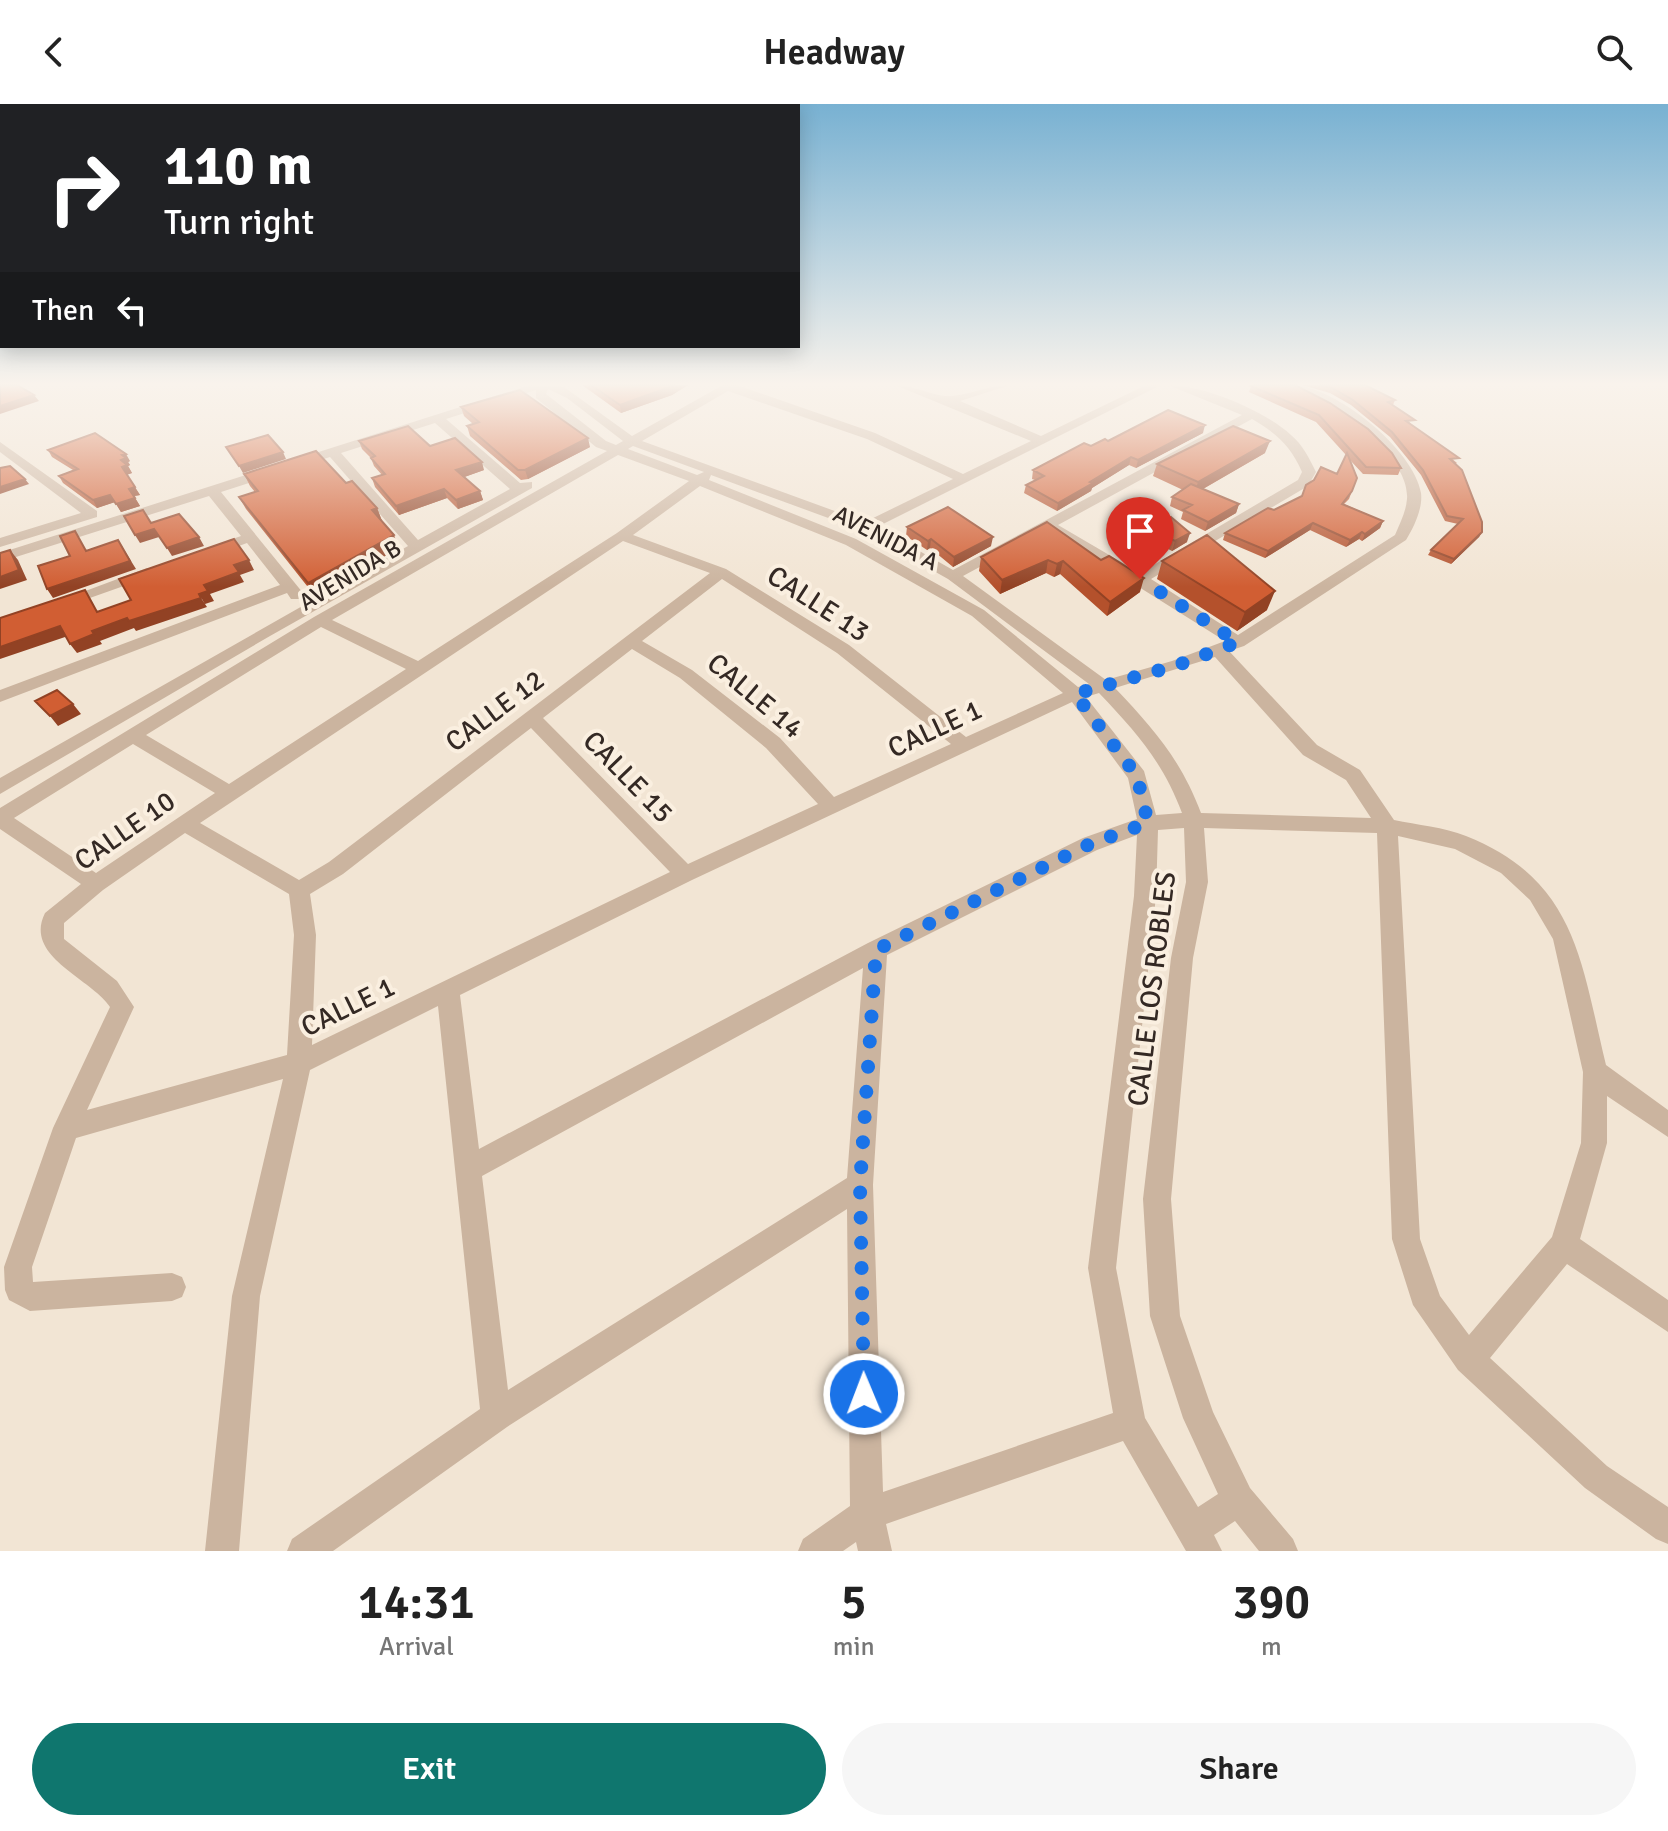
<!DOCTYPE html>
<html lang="en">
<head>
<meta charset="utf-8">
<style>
	:root { --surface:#fff; --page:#f6f6f6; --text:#222; --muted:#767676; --accent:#0f766e }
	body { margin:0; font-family:Signika,sans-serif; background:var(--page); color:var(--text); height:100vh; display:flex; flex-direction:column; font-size:30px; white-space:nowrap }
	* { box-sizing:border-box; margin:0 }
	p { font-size:26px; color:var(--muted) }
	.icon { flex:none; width:44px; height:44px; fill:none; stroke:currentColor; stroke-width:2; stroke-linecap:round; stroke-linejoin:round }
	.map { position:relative; height:1447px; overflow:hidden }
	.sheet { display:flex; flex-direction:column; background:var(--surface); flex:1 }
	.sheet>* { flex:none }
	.top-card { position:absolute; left:0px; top:0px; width:800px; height:244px; box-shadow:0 4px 20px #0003; background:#202124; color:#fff; overflow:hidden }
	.pin { position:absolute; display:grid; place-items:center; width:68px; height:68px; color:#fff; margin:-82px -34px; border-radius:50% 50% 50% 0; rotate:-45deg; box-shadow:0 0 8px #0007 }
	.pin .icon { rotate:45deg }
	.me { position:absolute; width:88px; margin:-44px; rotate:359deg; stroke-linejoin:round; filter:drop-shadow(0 0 6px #0008) }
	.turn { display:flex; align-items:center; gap:28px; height:168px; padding:0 32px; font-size:36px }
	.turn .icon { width:104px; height:104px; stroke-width:2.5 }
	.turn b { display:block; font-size:56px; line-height:68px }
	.then { display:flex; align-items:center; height:76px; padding:0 32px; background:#0003; gap:16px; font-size:30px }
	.eta { display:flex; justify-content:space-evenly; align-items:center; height:136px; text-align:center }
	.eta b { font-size:48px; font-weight:600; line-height:56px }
	.primary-button { display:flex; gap:16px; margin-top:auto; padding:16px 32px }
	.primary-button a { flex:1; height:92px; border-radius:48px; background:var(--accent); color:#fff; font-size:32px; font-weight:600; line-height:92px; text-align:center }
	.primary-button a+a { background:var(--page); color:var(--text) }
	header { display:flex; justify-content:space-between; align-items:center; height:104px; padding:0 32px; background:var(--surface); font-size:36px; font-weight:600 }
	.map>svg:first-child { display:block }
</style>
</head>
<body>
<header><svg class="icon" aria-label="back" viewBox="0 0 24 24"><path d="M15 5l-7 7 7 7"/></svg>Headway<svg class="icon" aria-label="search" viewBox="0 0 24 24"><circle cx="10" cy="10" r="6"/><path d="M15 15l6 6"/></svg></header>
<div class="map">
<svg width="1668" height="1447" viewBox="0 0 1668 1447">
	<rect width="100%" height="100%" fill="#f2e5d4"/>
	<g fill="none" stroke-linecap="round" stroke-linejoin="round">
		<!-- street -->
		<path fill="#cbb49f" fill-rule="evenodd" d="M 530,281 L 564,283 L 632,332 L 723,281 L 737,281 L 875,329 L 963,370 L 1031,337 L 895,281 C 914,281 937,294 952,292 C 972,290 989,281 1010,281 L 960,297 L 1041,332 L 1146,281 L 1161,281 L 877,423 L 953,466 L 1242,311 L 1168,281 C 1204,281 1265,307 1291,331 C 1303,341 1309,354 1316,368 L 1308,382 L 1151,475 L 1238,531 L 1395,431 C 1400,419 1406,408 1407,395 C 1410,358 1357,320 1329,303 C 1317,295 1301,290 1291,281 C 1334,281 1414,345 1421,389 C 1423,404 1414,423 1406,436 L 1244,542 L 1229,547 L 1317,641 L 1360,666 L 1394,716 C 1417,721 1444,723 1466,732 C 1577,776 1581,859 1606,961 L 1668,1006 L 1668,1033 L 1607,992 L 1607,1039 L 1580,1135 L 1668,1196 L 1668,1228 L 1567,1160 L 1490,1254 L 1607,1362 L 1668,1403 L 1668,1440 L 1656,1435 L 1585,1384 L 1458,1266 L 1413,1201 L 1392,1135 L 1377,729 L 1204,724 L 1208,778 L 1193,854 L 1171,1095 L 1180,1212 L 1213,1308 L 1250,1384 L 1293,1435 L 1298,1447 L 1259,1447 L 1235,1417 L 1214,1431 L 1222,1447 L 1186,1447 L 1123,1337 L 886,1420 L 892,1447 L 858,1447 L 856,1438 L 843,1447 L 798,1447 L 803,1435 L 850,1402 L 847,1105 L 507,1323 L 333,1447 L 287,1447 L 292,1435 L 480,1305 L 438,902 L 310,966 L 260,1192 L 239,1447 L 205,1447 L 232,1192 L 283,975 L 76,1034 L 32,1163 L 33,1178 L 172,1169 L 182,1173 L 186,1183 L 182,1193 L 172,1197 L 30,1207 L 9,1196 L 5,1186 L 4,1163 L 53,1024 L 110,903 C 91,874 23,853 45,809 L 81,780 L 0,725 L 0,704 L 314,513 L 607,347 L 596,343 L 536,294 L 536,286 L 446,315 L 520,379 L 532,378 L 532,384 L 270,532 L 0,690 L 0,674 L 408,442 L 330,353 L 221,388 L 303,489 L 303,495 L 291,495 L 287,489 L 0,598 L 0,586 L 280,481 L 247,439 L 217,450 L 207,450 L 207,444 L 241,432 L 209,392 L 0,458 L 0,449 ZM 548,285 L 567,294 L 623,337 L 616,341 L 606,337 L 546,290 ZM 728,287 L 867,335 L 953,375 L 865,418 L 642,337 ZM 1252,315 C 1276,329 1291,342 1302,368 L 1298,376 L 1140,469 L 1058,421 ZM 435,319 L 510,385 L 418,436 L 341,349 ZM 633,342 L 704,368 L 697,371 L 628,345 ZM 618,351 L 689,377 L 617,429 L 418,557 L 332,516 ZM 711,371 L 861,426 L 948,475 L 1089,580 L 1078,583 L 984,506 L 856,435 L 709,376 ZM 700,382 L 846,441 L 972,512 L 1063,589 L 966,633 L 849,541 L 726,465 L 633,431 ZM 1048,426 L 1225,537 L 1172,557 L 1106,576 L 963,472 ZM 623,437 L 710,469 L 329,758 L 299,776 L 200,719 ZM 722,475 L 837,549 L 951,640 L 834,693 L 780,634 L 692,566 L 642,537 ZM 321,523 L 406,565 L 229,680 L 146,631 ZM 632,545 L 680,574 L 766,644 L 818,700 L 688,760 L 543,614 ZM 1215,553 L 1303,651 L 1346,676 L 1371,714 L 1201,709 C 1181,656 1154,625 1115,584 ZM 1099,589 C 1136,628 1163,658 1182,709 L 1156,711 L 1144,667 L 1086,593 ZM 1072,598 L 1128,674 L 1137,715 L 1083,734 L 868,839 L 479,1045 L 460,891 L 692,776 ZM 531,624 L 670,768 L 312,941 L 316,831 L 310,790 L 343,770 ZM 133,640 L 215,689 L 96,769 L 14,714 ZM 1184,724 L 1186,778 L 1171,854 L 1143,1095 L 1150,1212 L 1183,1314 L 1218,1390 L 1198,1403 L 1145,1314 L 1116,1164 L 1156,792 L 1158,726 ZM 185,729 L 289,790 L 294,831 L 287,951 L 87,1006 L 134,903 L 117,877 L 64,835 L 64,819 L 103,786 ZM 1137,731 L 1134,792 L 1088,1164 L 1113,1309 L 883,1388 L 873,1081 L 887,851 L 1097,746 ZM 1398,732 L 1455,745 L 1501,769 L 1530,796 L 1553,835 L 1583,968 L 1581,1039 L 1552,1133 L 1469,1231 L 1440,1192 L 1420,1135 ZM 863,864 L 847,1074 L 508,1286 L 482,1072 Z
			M 0,338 L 97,407 L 97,413 L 0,443 L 0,434 L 81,409 L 0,348 Z
			M 147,464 L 155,469 L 152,472 L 70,501 L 64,503 L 56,498 Z"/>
		<!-- secondary -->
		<path fill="#9e8371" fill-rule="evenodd" d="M 0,281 L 7,281 L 0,284 Z"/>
	</g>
	<!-- wall -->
	<path fill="#b4512c" d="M 582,281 L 688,281 L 672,291 L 621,309 Z
		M 1295,281 L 1401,364 L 1398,371 L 1363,370 L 1349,355 L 1352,387 L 1349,395 L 1344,400 L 1383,417 L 1380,424 L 1362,437 L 1359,435 L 1346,443 L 1310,426 L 1265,454 L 1223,436 L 1225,429 L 1302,392 L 1337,370 L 1346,351 L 1316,318 L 1249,288 L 1251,282 Z
		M 1302,281 L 1365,281 L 1395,296 L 1393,301 L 1412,321 L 1457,359 L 1455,360 L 1482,428 L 1479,433 L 1451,460 L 1428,451 L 1431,446 L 1458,420 L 1445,417 L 1421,371 L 1390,333 L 1351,301 L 1330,289 Z
		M 461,303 L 590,343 L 528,375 L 521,376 L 470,332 L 467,322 L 473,320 L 464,312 Z
		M 1203,329 L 1136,364 L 1129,361 L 1092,384 L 1091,387 L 1057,407 L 1024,389 L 1026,381 L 1035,376 L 1032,375 L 1033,366 L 1091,342 L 1108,337 Z
		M 359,337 L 430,342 L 484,366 L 464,373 L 480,387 L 483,396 L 458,405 L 447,394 L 399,411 L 375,383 L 372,374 L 382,371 L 374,362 L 371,354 L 362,345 Z
		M 48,346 L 130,357 L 128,358 L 130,361 L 128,362 L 132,369 L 126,371 L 140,391 L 134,392 L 140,402 L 121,408 L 115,398 L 97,404 L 63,379 L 59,372 L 73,366 L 52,353 Z
		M 1265,349 L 1203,385 L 1239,400 L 1236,409 L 1205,427 L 1181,415 L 1183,408 L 1170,402 L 1172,393 L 1183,386 L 1153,372 L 1157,360 Z
		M 244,370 L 346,379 L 377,404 L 382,417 L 399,444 L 315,492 L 246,405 L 239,393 L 255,388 L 250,382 Z
		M 1047,418 L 1140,488 L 1107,512 L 1060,470 L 1054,473 L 1046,469 L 1000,490 L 979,467 L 981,453 Z
		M 907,423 L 991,442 L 953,463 L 930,444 L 927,446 L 906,432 Z
		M 1150,425 L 1187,438 L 1172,447 L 1147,434 Z
		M 1162,457 L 1267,506 L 1237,527 L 1157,475 Z"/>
	<!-- shaded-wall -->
	<path fill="#924224" d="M 675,281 L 688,281 L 672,291 L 621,309 L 620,301 Z
		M 34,291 L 39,297 L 0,310 L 0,302 Z
		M 1205,321 L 1203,329 L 1136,364 L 1138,356 Z
		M 588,334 L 590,343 L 528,375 L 525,366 Z
		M 1270,337 L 1265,349 L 1194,390 L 1198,378 Z
		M 283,348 L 286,355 L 243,369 L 239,362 Z
		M 126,350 L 130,357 L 128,358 L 130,361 L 128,362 L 132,369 L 126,371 L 122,363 L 121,356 L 122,351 Z
		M 1131,353 L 1129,361 L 1092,384 L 1091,387 L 1057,407 L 1058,399 Z
		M 482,358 L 484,366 L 459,375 L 456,366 Z
		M 25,375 L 29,380 L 0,390 L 0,383 Z
		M 135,383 L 140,391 L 134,392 L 129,385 Z
		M 444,385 L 447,394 L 399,411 L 396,402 Z
		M 480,387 L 483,396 L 458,405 L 456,396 Z
		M 110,391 L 115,398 L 97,404 L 93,396 Z
		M 135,394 L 140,402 L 121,408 L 116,400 Z
		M 1239,400 L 1236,409 L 1205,427 L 1208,418 Z
		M 377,404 L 382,417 L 372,406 Z
		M 1383,417 L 1380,424 L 1362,437 L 1365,430 Z
		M 1313,419 L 1310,426 L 1265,454 L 1268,447 Z
		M 154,425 L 159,433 L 140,439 L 135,431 Z
		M 1362,428 L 1359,435 L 1346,443 L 1350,436 Z
		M 1482,428 L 1479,433 L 1451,460 L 1454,455 Z
		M 1190,429 L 1187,438 L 1172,447 L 1175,437 Z
		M 394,431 L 399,444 L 315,492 L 308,479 Z
		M 199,433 L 204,442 L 172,452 L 167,444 Z
		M 993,433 L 991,442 L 953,463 L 954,453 Z
		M 931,435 L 930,444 L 927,446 L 928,437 Z
		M 118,436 L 136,465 L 53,494 L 47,485 Z
		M 10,446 L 18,456 L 27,476 L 0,485 L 0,473 Z
		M 249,456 L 254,466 L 240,471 L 244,478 L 210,490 L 214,497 L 205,500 L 199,490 L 204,481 L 234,461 Z
		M 1048,456 L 1046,469 L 1000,490 L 1002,476 Z
		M 1063,457 L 1060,470 L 1054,473 L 1057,460 Z
		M 1144,474 L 1140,488 L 1107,512 L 1110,498 Z
		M 1275,487 L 1267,506 L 1237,527 L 1245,508 Z
		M 201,494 L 207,503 L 136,527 L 134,524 L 100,537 L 102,540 L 77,549 L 70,540 L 92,527 L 127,514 Z
		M 60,522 L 68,532 L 0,555 L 0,543 Z
		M 73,600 L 81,610 L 58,622 L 50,612 Z"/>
	<!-- building -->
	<path fill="#d15e33" stroke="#924224" stroke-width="2" d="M 0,281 L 17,281 L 34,291 L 0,302 Z
		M 591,281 L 675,281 L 620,301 Z
		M 1254,281 L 1295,281 L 1330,299 L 1368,325 L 1392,349 L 1401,364 L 1366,363 L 1319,311 L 1251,282 Z
		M 1320,281 L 1365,281 L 1395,296 L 1388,298 L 1415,316 L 1406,317 L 1459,354 L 1450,355 L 1462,366 L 1482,418 L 1482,428 L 1454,455 L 1431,446 L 1463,415 L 1447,412 L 1423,366 L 1392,328 L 1353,296 L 1332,284 Z
		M 520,286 L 588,334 L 525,366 L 518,366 L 467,322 L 479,318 L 461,303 Z
		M 1168,306 L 1205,321 L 1138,356 L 1131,353 L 1090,378 L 1093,379 L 1058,399 L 1026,381 L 1044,372 L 1033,366 L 1084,339 L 1091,342 L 1105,335 L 1108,337 Z
		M 408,322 L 430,342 L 455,334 L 482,358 L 456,366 L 480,387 L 456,396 L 444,385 L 396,402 L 372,374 L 385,370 L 371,354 L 375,352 L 359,337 Z
		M 1233,322 L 1270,337 L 1198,378 L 1157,360 Z
		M 95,329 L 126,350 L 122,351 L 126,354 L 121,356 L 127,361 L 122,363 L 135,383 L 129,385 L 135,394 L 116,400 L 110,391 L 93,396 L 59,372 L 78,365 L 48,346 Z
		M 268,331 L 283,348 L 239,362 L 226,343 Z
		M 316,347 L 346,379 L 352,377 L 377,404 L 372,406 L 394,431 L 308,479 L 239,393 L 258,387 L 244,370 Z
		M 1347,349 L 1357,374 L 1352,387 L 1342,400 L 1383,417 L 1365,430 L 1362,428 L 1350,436 L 1313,419 L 1268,447 L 1225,429 L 1268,404 L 1274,406 L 1302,392 L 1306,381 L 1314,376 L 1321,363 L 1337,370 Z
		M 10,362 L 25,375 L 0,383 L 0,364 Z
		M 1191,380 L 1239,400 L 1208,418 L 1183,406 L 1192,401 L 1172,393 Z
		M 948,403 L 993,433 L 954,453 L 931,435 L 928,437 L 907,423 Z
		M 143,406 L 151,419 L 179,410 L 199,433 L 167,444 L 154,425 L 135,431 L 124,412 Z
		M 1171,413 L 1190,429 L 1175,437 L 1150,425 Z
		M 1047,418 L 1101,456 L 1109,452 L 1144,474 L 1110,498 L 1063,457 L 1057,460 L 1048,456 L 1002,476 L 981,453 Z
		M 75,427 L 86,447 L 118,436 L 130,457 L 47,485 L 38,462 L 70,452 L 60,432 Z
		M 1207,431 L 1275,487 L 1245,508 L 1162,457 Z
		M 234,435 L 249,456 L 234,461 L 239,468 L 204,481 L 208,487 L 199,490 L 201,494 L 129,517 L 127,514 L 92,527 L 94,530 L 70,540 L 60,522 L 0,543 L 0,514 L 85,486 L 97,508 L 131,496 L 119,475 Z
		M 10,446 L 19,466 L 0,473 L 0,449 Z
		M 57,586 L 73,600 L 50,612 L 35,597 Z"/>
	<!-- sky -->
	<linearGradient id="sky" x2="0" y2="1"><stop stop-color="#78b1d2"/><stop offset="0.58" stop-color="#f9f3ec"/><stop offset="1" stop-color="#f9f3ec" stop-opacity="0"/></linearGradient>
	<rect width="1668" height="483" fill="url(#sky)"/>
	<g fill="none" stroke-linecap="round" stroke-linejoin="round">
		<!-- route -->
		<path stroke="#1a73e8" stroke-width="14" stroke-dasharray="0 25.2" d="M 864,1290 L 860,1081 L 876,846 L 1090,740 L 1148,719 L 1137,672 L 1075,590 L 1178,561 L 1238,538 L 1140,475"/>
	</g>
	<g text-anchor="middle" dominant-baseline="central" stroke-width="8" stroke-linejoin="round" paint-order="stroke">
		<!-- far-street labels -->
		<g font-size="24" fill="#342924" stroke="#faefe0">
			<text transform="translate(886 434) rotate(27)">AVENIDA A</text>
			<text transform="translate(350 471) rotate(-31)">AVENIDA B</text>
		</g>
		<!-- street labels -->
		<g font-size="28" fill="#342924" stroke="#faefe0">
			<text transform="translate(818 500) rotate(33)">CALLE 13</text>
			<text transform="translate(755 592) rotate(40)">CALLE 14</text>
			<text transform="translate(495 607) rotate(-37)">CALLE 12</text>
			<text transform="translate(935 625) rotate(-25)">CALLE 1</text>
			<text transform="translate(628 673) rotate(46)">CALLE 15</text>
			<text transform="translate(125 727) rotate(-35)">CALLE 10</text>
			<text transform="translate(1152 885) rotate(-83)">CALLE LOS ROBLES</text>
			<text transform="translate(348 903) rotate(-26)">CALLE 1</text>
		</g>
	</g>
</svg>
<div class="pin" style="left:1140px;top:475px;background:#d93025"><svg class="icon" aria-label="arrive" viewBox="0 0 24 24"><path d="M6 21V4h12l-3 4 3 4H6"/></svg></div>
<svg class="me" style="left:864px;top:1290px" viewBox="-20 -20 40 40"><circle r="17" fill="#1a73e8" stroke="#fff" stroke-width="3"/><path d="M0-11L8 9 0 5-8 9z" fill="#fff"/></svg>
<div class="top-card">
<div class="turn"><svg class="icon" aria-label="right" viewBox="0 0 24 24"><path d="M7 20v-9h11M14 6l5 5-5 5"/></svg><div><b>110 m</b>Turn right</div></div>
<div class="then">Then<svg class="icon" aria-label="left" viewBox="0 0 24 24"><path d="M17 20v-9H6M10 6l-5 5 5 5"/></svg></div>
</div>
</div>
<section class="sheet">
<div class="eta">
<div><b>14:31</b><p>Arrival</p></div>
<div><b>5</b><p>min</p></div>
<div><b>390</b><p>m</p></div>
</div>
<div class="primary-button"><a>Exit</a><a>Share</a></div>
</section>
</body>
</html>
